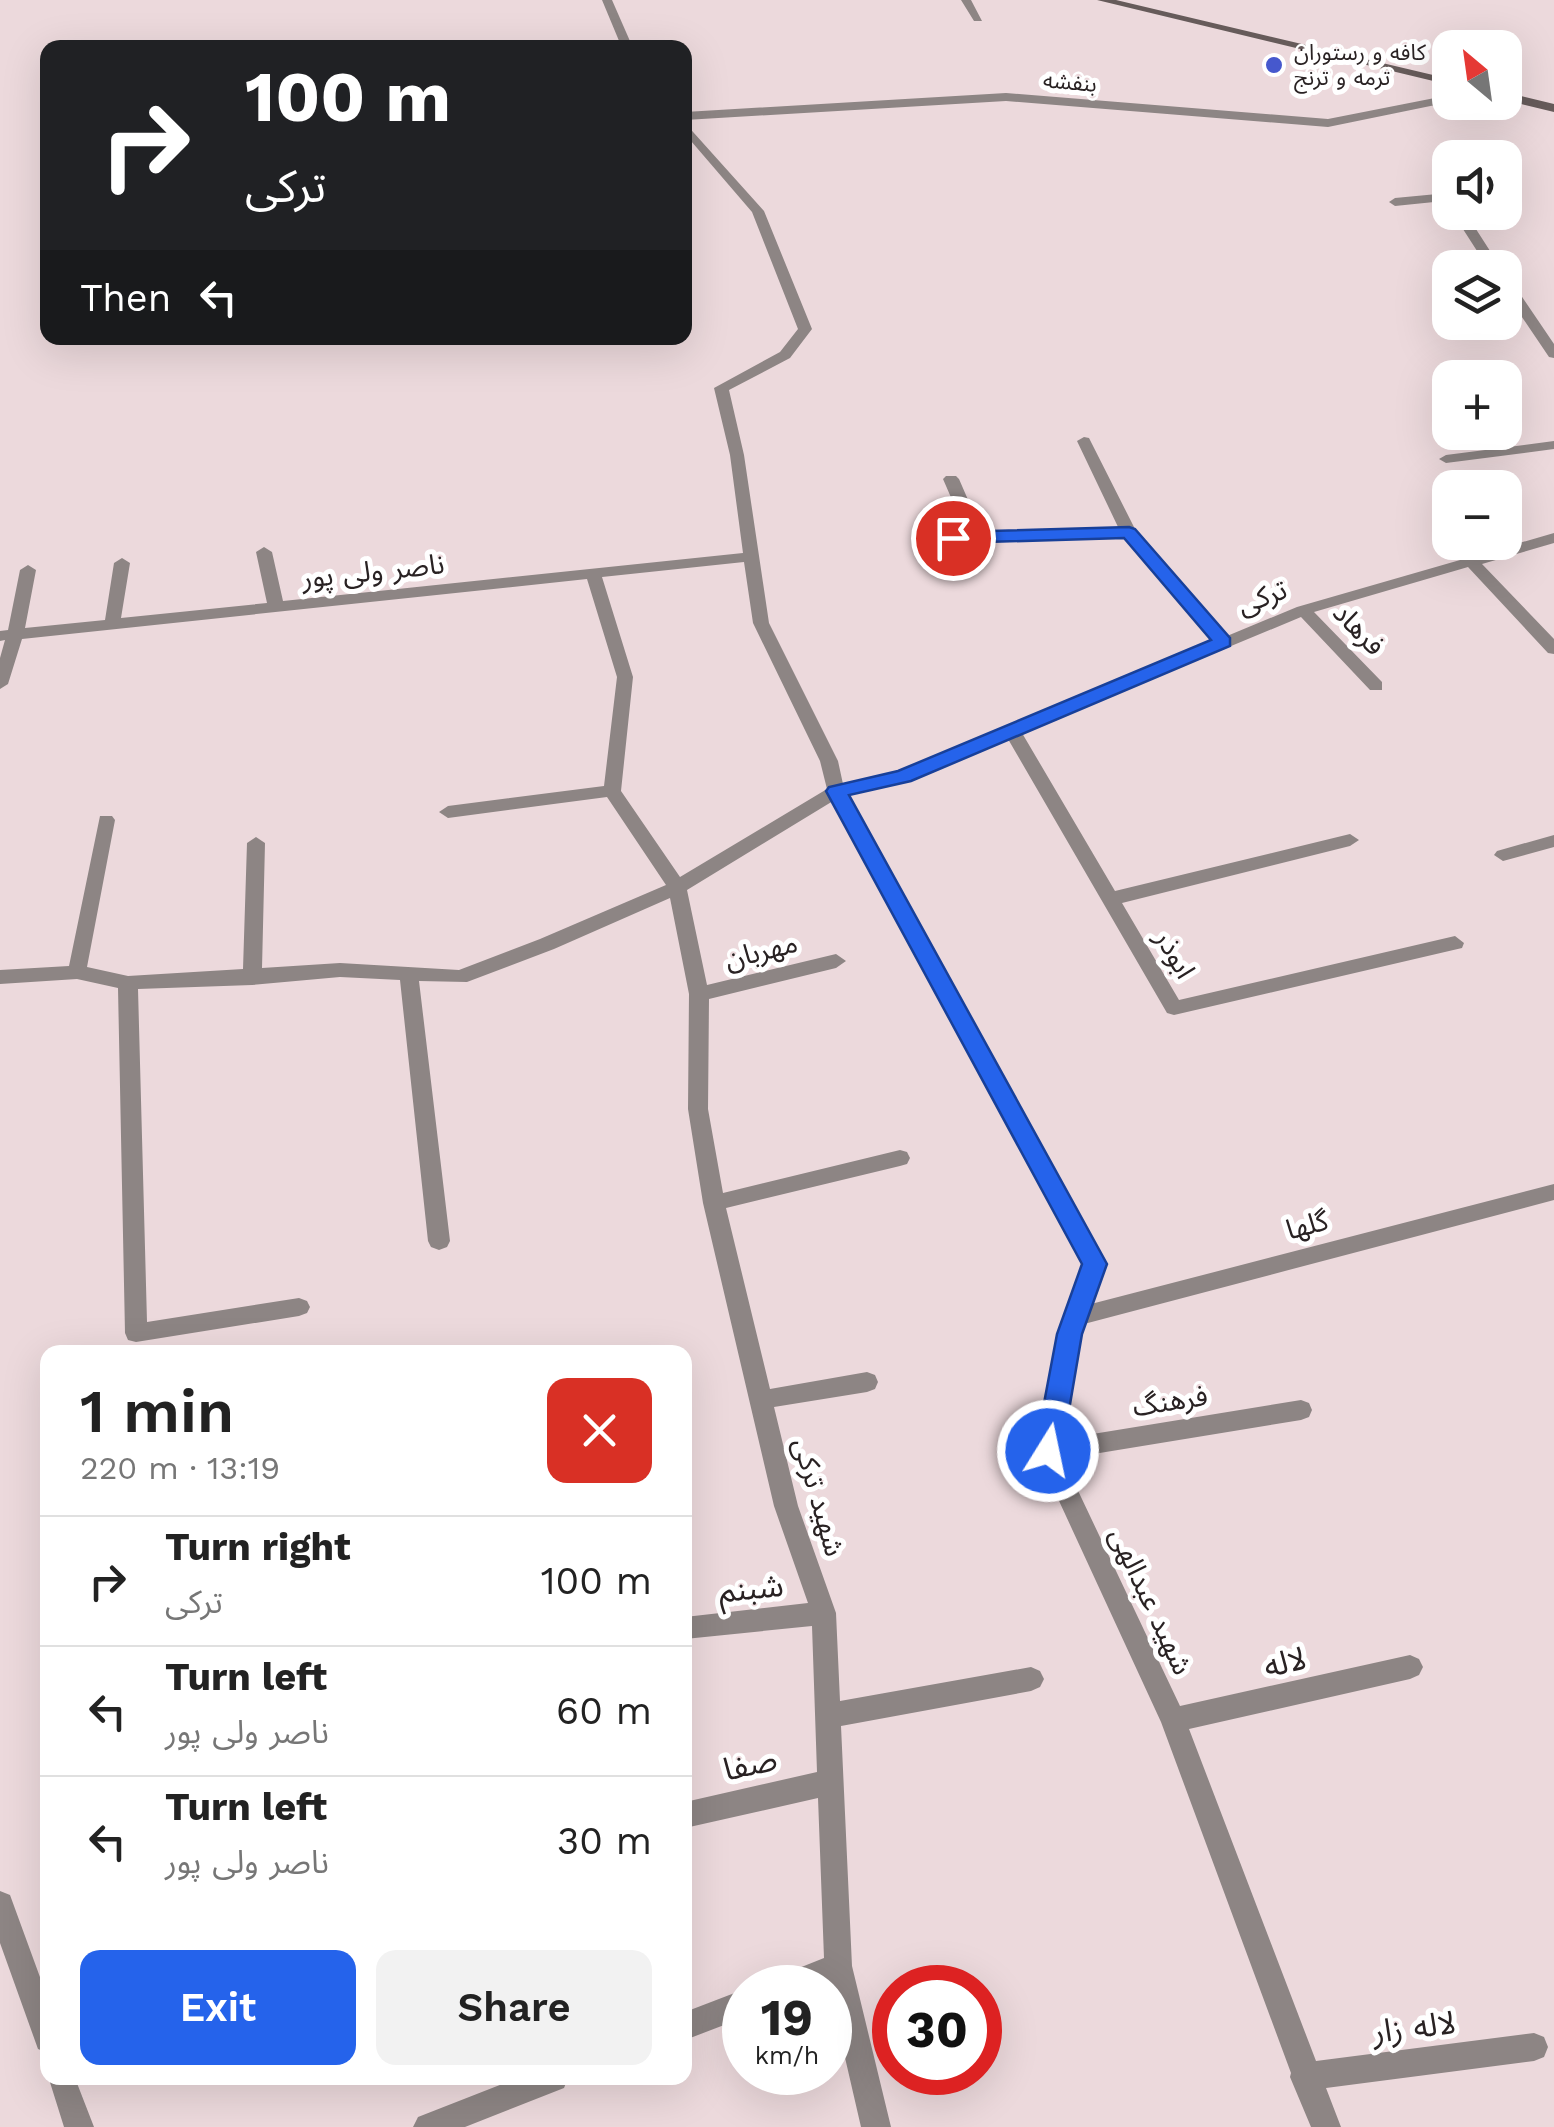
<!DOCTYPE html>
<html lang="en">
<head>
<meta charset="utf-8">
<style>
	:root { --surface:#fff; --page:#f2f2f2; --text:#222; --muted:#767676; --line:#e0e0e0; --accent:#2563eb }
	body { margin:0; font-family:"Work Sans","Noto Sans Arabic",sans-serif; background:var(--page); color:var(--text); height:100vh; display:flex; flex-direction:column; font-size:38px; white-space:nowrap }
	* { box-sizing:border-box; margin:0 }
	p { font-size:32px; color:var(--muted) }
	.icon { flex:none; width:55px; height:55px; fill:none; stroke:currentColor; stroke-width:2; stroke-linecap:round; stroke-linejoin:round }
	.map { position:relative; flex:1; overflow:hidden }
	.drawer { position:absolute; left:40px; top:1345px; width:652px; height:740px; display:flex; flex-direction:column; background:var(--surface); border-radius:20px; box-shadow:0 10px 40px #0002 }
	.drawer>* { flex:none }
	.guide { position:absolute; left:40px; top:40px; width:652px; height:305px; border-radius:20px; box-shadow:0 10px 40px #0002; background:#202124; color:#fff; overflow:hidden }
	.needle { width:65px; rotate:331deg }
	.fabs { position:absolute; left:1432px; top:30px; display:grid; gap:20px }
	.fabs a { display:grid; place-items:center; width:90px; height:90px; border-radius:20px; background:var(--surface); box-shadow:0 10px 40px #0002; font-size:50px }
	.speed { position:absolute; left:722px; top:1965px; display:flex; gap:20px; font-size:50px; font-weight:700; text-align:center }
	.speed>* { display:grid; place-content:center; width:130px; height:130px; border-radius:50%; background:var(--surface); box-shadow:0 10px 40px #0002; line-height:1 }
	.speed small { font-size:25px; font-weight:400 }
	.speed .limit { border:15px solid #d22; background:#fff; color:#111 }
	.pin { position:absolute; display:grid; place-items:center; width:85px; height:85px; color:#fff; margin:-42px; border:5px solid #fff; border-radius:50%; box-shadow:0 2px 10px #0007 }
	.me { position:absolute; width:110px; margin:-55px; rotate:10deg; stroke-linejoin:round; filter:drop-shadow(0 0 8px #0008) }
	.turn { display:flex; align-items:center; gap:35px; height:210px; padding:0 40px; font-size:45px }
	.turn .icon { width:130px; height:130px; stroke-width:2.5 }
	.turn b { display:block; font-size:70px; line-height:85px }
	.then { display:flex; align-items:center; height:95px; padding:0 40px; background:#0003; gap:20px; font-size:38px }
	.round { display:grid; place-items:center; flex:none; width:105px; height:105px; border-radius:20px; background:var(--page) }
	.summary { display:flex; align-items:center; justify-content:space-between; height:170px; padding:0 40px }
	h1 { font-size:60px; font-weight:600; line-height:75px }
	.primary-button { display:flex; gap:20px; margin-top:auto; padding:20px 40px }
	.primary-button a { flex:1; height:115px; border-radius:20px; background:var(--accent); color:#fff; font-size:40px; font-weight:600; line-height:115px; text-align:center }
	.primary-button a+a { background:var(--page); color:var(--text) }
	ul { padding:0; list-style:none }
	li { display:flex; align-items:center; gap:30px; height:130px; padding:0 40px; border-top:2px solid var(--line) }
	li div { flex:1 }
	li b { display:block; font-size:38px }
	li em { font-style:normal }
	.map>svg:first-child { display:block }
</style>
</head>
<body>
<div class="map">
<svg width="1554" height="2127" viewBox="0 0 1554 2127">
	<rect width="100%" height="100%" fill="#ecd9dc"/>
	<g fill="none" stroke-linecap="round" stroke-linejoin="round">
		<!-- street -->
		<path fill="#8d8584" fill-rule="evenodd" d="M 602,0 L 612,0 L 633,48 L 622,48 Z
			M 961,0 L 971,0 L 982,21 L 974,21 Z
			M 1006,93 L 1328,119 L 1450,95 L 1450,102 L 1328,127 L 1006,101 L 685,120 L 685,112 Z
			M 685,123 L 764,211 L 812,329 L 790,358 L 729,390 L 744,455 L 769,623 L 838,761 L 843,784 L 899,771 L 1214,641 L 1125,538 L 925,541 L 922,538 L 930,533 L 966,532 L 943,479 L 946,476 L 956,476 L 959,479 L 982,532 L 1119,529 L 1077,441 L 1084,437 L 1089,438 L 1136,531 L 1227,636 L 1297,607 L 1554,533 L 1554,543 L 1482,564 L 1554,639 L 1554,654 L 1548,653 L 1468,567 L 1314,612 L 1382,682 L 1382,690 L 1370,690 L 1301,617 L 1022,733 L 1115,891 L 1350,834 L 1359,840 L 1350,846 L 1122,903 L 1179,1000 L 1455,936 L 1464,943 L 1462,948 L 1174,1015 L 1167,1013 L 1008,739 L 910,780 L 847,794 L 1106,1264 L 1091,1304 L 1554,1184 L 1554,1200 L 1084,1324 L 1062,1439 L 1301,1400 L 1309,1403 L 1312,1410 L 1309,1417 L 1301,1420 L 1063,1459 L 1180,1706 L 1410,1655 L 1419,1659 L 1423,1667 L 1419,1675 L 1410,1679 L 1189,1729 L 1316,2061 L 1534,2033 L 1544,2037 L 1548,2047 L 1544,2057 L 1534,2061 L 1326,2088 L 1341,2127 L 1311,2127 L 1290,2077 L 1291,2073 L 1161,1722 L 1036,1451 L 1058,1335 L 1084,1264 L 833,801 L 687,890 L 707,985 L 836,954 L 846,961 L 836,968 L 709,999 L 708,1109 L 723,1193 L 900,1150 L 907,1152 L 910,1158 L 907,1164 L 900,1166 L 726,1208 L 770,1389 L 867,1372 L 875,1375 L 878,1382 L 875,1389 L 867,1392 L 774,1407 L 798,1506 L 836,1613 L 840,1701 L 1031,1667 L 1040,1671 L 1044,1679 L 1040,1687 L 1031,1691 L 841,1726 L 852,1966 L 891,2127 L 861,2127 L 828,1984 L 819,1988 L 770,1988 L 774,1978 L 824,1958 L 818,1798 L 685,1828 L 685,1802 L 817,1772 L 812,1626 L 685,1639 L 685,1617 L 808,1603 L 774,1506 L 703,1203 L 688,1109 L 689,994 L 670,898 L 554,949 L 467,982 L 419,981 L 450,1241 L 447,1247 L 439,1250 L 431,1247 L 428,1241 L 400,980 L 340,977 L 252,985 L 138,989 L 147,1322 L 299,1298 L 307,1301 L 310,1307 L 307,1313 L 299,1316 L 136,1342 L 128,1340 L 125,1333 L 118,988 L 77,979 L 0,984 L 0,970 L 69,966 L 100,816 L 112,816 L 115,820 L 87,967 L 128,976 L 243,969 L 247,843 L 256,837 L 265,843 L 262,968 L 340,963 L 459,970 L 540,939 L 666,885 L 607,797 L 448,818 L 439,812 L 448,806 L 604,786 L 617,677 L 587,579 L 22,639 L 8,684 L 0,689 L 0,658 L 5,640 L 0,641 L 0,631 L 8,630 L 20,570 L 28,565 L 36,570 L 25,628 L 105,620 L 114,563 L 122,558 L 130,563 L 121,618 L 267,603 L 256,552 L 264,547 L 272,552 L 283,601 L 743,553 L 730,455 L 714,388 L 780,352 L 798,329 L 752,212 L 685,134 ZM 744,562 L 753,623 L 820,761 L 827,789 L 680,877 L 621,791 L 633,677 L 602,577 Z
			M 1448,193 L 1450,205 L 1444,201 L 1395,206 L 1389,202 L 1395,198 Z
			M 1452,212 L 1465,212 L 1501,268 L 1488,268 Z
			M 1505,278 L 1510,279 L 1554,344 L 1554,358 L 1549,357 L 1505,292 Z
			M 1554,441 L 1554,449 L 1446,463 L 1439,459 L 1446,455 Z
			M 1554,835 L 1554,847 L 1503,861 L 1494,855 L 1497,851 Z
			M 0,1891 L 10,1895 L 48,1999 L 48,2053 L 38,2049 L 0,1943 Z
			M 745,1989 L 745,2017 L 685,2040 L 685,2012 Z
			M 48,2076 L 75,2078 L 94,2127 L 64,2127 Z
			M 518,2078 L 568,2078 L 564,2088 L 465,2127 L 413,2127 L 418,2117 Z"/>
		<!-- secondary -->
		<path fill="#665b5a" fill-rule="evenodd" d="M 1097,0 L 1116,0 L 1450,79 L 1450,85 Z
			M 1505,92 L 1554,104 L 1554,112 L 1505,100 Z"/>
	</g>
	<!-- route -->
	<path fill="#2563eb" stroke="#184099" stroke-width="2.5" d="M 1129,527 L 1135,529 L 1230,638 L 1230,646 L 911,781 L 849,795 L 1107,1264 L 1082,1334 L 1062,1451 L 1058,1459 L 1048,1463 L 1039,1459 L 1035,1451 L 1057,1334 L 1082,1264 L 826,791 L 829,787 L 898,771 L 1211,640 L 1124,538 L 953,543 L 944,538 L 953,532 Z"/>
	<!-- markers -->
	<circle fill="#4658cd" stroke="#fff" stroke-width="4" cx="1274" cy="65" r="10"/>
	<g text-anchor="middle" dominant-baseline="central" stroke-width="10" stroke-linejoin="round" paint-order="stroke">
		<!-- far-poi labels -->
		<g font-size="22" fill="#292223" stroke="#fff" text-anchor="start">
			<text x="1294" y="52">کافه و رستوران<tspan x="1294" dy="25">ترمه و ترنج</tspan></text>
		</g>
		<!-- far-street labels -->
		<g font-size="22" fill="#292223" stroke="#fff">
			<text transform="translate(1070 82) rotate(5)">بنفشه</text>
		</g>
		<!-- street labels -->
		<g font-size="28" fill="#292223" stroke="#fff">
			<text transform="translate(373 571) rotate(-6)">ناصر ولی پور</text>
			<text transform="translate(1262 597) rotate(-21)">ترکی</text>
			<text transform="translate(1359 629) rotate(46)">فرهاد</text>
			<text transform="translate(761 951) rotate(-14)">مهربان</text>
			<text transform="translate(1175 954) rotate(60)">ابوذر</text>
			<text transform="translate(1307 1225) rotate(-15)">گلها</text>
			<text transform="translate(1170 1401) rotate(-9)">فرهنگ</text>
			<text transform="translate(819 1497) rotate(74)">شهید ترکی</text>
			<text transform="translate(1151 1601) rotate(65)">شهید عبدالهی</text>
		</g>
		<!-- near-street labels -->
		<g font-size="32" fill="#292223" stroke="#fff">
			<text transform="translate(751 1588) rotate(-6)">شبنم</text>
			<text transform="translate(1285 1662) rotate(-13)">لاله</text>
			<text transform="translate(750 1764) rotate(-13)">صفا</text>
			<text transform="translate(1414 2027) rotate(-7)">لاله زار</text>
		</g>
	</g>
</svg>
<div class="fabs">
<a><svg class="needle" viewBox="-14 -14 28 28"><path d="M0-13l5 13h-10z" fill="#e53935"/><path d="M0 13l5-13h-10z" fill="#767676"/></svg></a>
<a><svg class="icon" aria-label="sound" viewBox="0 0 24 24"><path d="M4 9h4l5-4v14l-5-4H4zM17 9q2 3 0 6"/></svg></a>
<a><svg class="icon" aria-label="layers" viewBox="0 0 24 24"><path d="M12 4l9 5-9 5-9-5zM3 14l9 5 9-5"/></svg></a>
<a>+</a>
<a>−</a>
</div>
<div class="speed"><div>19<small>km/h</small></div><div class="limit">30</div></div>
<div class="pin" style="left:953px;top:538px;background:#d93025"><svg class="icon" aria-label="arrive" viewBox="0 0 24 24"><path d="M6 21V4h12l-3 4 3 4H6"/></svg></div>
<svg class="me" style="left:1048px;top:1451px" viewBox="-20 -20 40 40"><circle r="17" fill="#2563eb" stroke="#fff" stroke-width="3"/><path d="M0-11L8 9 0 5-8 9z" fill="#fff"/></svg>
<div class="guide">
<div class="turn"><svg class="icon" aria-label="right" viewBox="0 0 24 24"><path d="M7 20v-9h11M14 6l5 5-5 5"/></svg><div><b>100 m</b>ترکی</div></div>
<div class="then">Then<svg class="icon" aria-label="left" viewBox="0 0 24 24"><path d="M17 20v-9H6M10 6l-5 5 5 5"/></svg></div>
</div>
<section class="drawer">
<div class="summary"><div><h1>1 min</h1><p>220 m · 13:19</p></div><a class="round" style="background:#d93025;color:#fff"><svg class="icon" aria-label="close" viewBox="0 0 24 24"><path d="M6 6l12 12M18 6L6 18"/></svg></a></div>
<ul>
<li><svg class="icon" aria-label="right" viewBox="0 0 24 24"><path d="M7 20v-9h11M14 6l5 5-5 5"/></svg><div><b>Turn right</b><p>ترکی</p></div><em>100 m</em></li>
<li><svg class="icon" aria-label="left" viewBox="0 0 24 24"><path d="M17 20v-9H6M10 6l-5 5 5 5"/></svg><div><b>Turn left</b><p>ناصر ولی پور</p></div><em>60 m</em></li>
<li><svg class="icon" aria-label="left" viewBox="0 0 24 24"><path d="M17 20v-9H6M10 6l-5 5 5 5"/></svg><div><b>Turn left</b><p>ناصر ولی پور</p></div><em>30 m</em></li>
</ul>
<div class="primary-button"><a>Exit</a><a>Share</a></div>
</section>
</div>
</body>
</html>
